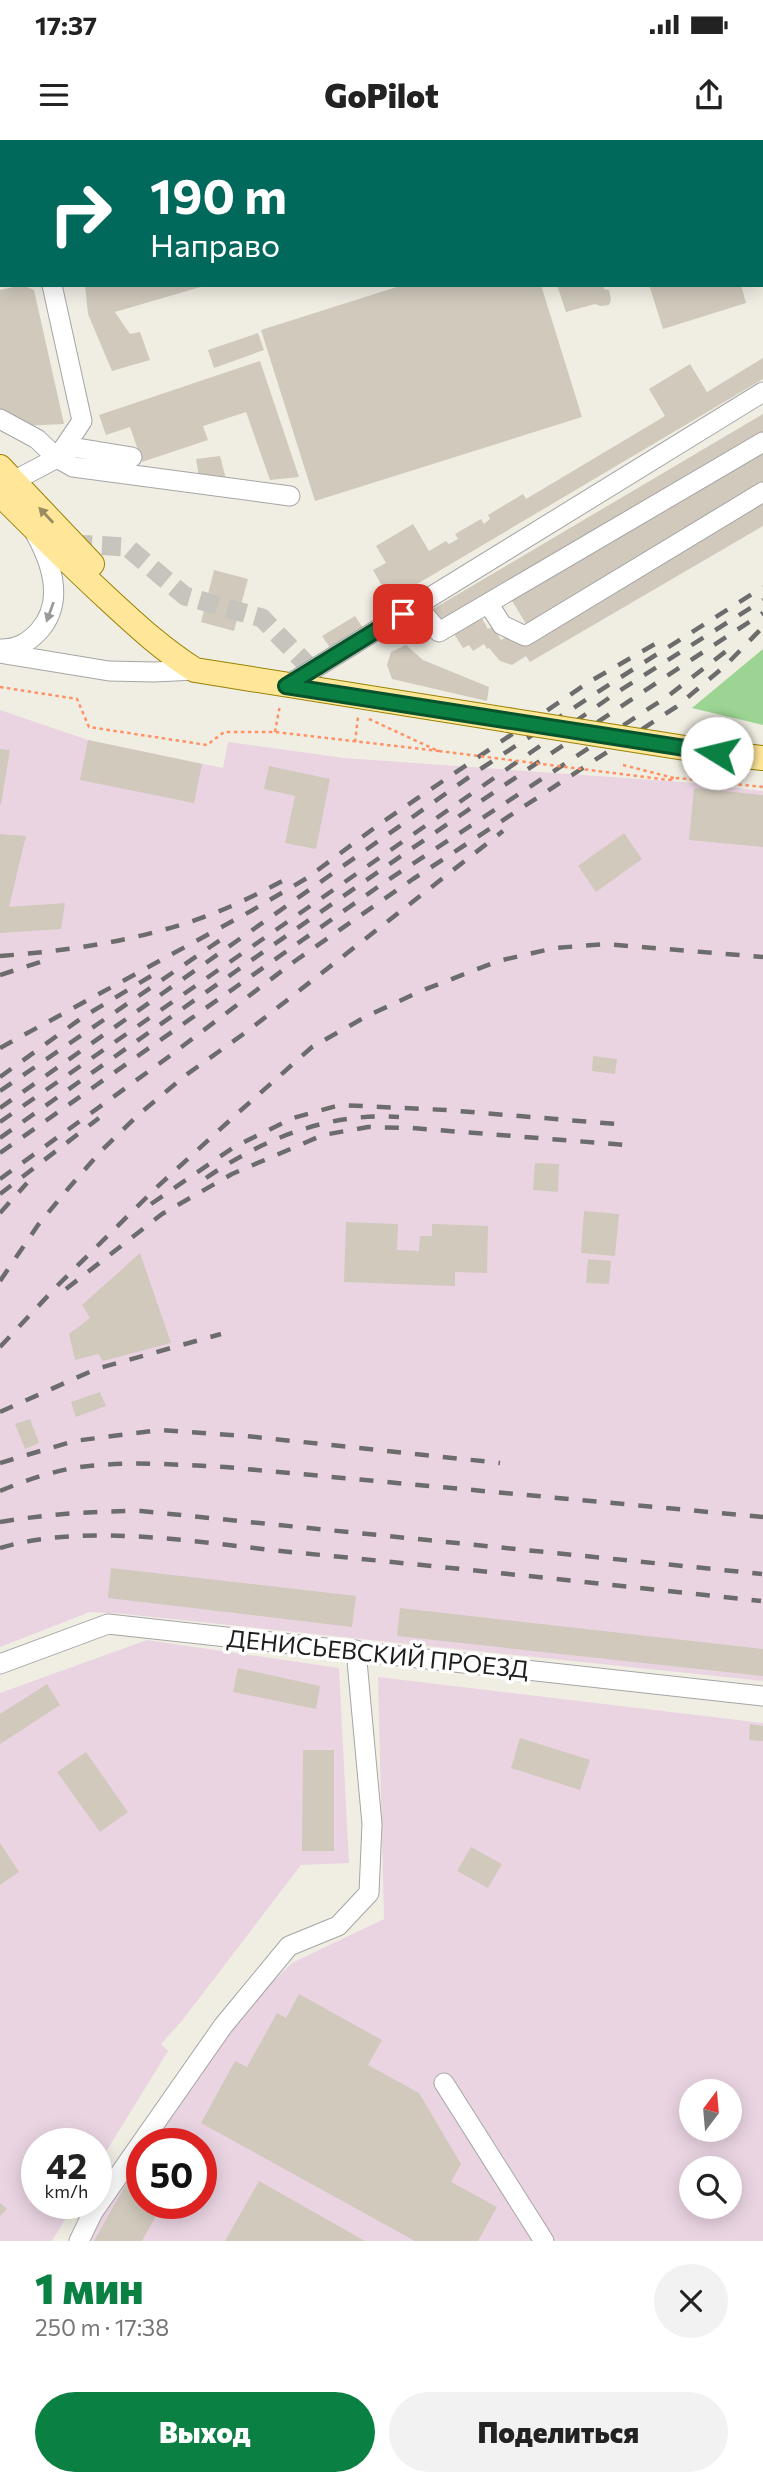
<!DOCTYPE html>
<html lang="ru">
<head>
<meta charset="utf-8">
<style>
	:root { --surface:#fff; --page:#f2f2f2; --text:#222; --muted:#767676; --accent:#0b8043 }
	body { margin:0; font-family:Commissioner,sans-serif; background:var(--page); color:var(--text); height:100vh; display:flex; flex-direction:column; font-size:26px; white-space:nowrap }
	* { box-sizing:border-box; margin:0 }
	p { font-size:23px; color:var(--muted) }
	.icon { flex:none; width:38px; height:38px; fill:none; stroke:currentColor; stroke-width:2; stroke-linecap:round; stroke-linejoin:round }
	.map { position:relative; height:2101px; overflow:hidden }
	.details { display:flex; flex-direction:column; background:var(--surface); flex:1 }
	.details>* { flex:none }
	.banner { position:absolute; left:0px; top:0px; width:763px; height:147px; box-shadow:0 4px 18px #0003; background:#00695c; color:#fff; overflow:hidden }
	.needle { width:46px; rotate:16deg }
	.tools { position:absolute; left:679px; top:1939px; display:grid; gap:14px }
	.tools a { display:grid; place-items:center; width:63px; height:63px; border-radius:50%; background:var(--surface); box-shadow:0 4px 18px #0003; font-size:35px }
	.speed { position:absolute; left:21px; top:1988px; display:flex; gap:14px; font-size:35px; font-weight:700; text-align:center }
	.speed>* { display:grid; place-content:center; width:91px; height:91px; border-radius:50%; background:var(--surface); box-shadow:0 4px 18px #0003; line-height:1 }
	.speed small { font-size:18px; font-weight:400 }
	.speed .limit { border:10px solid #d22; background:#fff; color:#111 }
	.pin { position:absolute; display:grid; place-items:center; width:60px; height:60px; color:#fff; margin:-30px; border-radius:14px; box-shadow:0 4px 10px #0006 }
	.me { position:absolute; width:77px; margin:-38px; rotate:279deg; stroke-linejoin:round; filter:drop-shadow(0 0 5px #0008) }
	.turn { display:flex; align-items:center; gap:24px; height:147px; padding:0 35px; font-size:32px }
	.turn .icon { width:91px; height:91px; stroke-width:2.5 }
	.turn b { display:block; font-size:49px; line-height:60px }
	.round { display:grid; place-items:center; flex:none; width:74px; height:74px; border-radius:37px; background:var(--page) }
	.head { display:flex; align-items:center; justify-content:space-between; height:119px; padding:0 35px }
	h1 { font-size:42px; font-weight:800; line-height:52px; color:var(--accent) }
	.action { display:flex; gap:14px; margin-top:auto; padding:14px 35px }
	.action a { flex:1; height:80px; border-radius:42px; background:var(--accent); color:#fff; font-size:28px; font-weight:800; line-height:80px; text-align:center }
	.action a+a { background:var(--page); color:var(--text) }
	.status { display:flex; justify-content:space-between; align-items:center; height:49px; padding:0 35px; background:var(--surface); direction:ltr }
	.status svg { height:19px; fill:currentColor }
	header { display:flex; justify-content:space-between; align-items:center; height:91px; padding:0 35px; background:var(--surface); font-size:32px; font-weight:800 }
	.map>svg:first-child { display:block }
</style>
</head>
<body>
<div class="status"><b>17:37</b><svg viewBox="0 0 49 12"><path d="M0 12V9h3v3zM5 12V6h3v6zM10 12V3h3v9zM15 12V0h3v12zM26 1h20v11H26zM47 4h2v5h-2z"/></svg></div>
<header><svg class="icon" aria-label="menu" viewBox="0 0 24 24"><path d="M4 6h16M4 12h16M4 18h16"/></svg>GoPilot<svg class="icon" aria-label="share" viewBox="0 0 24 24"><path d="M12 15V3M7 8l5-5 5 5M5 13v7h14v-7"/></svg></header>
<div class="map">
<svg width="763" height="2101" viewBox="0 0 763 2101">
	<rect width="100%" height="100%" fill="#f0eee3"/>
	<!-- industrial -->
	<path fill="#ead4e2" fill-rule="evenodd" d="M 0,570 L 88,600 L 223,628 L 228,602 L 344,618 L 682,642 L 763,651 L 763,1541 L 124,1474 L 90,1472 L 0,1507 Z
		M 147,1500 L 339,1528 L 349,1723 L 301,1725 L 181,1882 L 161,1904 L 168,1911 L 96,2028 L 96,2004 L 37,2004 L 37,2063 L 75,2063 L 52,2101 L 0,2101 L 0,1553 Z
		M 378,1537 L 763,1583 L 763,2101 L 86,2101 L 142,2015 L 142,2063 L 201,2063 L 201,2004 L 149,2004 L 229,1885 L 292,1823 L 384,1779 ZM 691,1951 L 730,1951 L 730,1990 L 691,1990 ZM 691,2028 L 730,2028 L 730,2067 L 691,2067 Z"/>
	<!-- forest -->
	<path fill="#9bd493" d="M 763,509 L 763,585 L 692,568 Z"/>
	<!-- building -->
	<path fill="#d0c9bc" d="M 22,145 L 34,150 L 64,284 L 20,286 L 0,272 L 0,150 Z
		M 85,145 L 203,145 L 204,146 L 115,172 L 130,194 L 140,192 L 150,220 L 112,231 L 88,174 Z
		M 403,145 L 541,145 L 582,277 L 315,361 L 261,190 Z
		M 557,145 L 603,145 L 604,149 L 609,150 L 611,160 L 609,165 L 601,166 L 595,164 L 566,172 Z
		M 649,145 L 741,145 L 746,163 L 663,189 Z
		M 258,193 L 264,210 L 214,228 L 208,210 Z
		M 763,218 L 763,239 L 390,460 L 373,430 L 386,423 L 376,406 L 413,384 L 429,411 L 446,401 L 449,404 L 458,399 L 455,394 L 481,379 L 484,384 L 490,379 L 488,375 L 523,354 L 526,359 L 665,276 L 649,249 L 690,224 L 707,252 Z
		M 260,221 L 299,337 L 270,340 L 246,272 L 203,286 L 208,300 L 142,322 L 130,287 L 106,295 L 99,275 Z
		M 763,274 L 763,296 L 443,485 L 433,469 Z
		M 763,311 L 763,348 L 528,487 L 511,459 Z
		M 220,316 L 226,339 L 199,337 L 196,319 Z
		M 763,363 L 763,386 L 530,522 L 526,516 L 512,525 L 500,521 L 489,508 L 487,509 L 484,504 L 473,511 L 469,505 L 463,508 L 453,492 L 480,475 L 488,489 L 493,487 L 501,500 Z
		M 214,430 L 248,439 L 234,491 L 201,482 Z
		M 355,476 L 365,491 L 333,512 L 322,496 Z
		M 406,505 L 423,520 L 489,547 L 487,561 L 392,539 L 387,525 L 391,512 Z
		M 88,600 L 202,624 L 194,663 L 80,640 Z
		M 0,609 L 10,610 L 1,664 L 0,664 Z
		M 269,626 L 330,639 L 316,709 L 285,703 L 295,656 L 264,649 Z
		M 694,648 L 763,655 L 763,707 L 689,700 Z
		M 624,693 L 642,719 L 596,752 L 578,726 Z
		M 0,694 L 26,696 L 9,767 L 65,763 L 61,789 L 0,793 Z
		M 593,916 L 617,919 L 615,934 L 592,931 Z
		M 535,1023 L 559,1024 L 558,1052 L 533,1050 Z
		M 584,1071 L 619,1074 L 615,1116 L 581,1113 Z
		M 346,1082 L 398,1084 L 397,1110 L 419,1111 L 420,1096 L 432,1096 L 432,1084 L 488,1086 L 487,1133 L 455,1132 L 455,1146 L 344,1142 Z
		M 140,1113 L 171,1203 L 103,1221 L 98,1214 L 75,1220 L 69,1194 L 90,1178 L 82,1165 Z
		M 588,1119 L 611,1121 L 609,1144 L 586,1143 Z
		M 100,1252 L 106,1266 L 76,1277 L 71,1262 Z
		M 30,1279 L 39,1303 L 25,1309 L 15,1284 Z
		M 111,1428 L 356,1456 L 352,1487 L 108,1458 Z
		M 400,1468 L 763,1509 L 763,1536 L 397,1496 Z
		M 238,1528 L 320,1546 L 316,1569 L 233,1552 Z
		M 47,1544 L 60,1565 L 0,1604 L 0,1574 Z
		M 750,1584 L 763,1586 L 763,1601 L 749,1600 Z
		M 520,1598 L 590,1620 L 580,1650 L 511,1628 Z
		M 303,1610 L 334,1610 L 334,1711 L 302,1711 Z
		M 86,1612 L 128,1672 L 100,1692 L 57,1632 Z
		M 0,1703 L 19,1732 L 0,1745 Z
		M 471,1707 L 502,1724 L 488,1748 L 457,1731 Z
		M 299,1854 L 382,1900 L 368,1925 L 419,1953 L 461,2024 L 451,2042 L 497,2067 L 478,2101 L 415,2101 L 201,1983 L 235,1921 L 247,1927 L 277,1873 L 286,1878 Z
		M 156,1990 L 176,2004 L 149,2004 Z
		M 142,2016 L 142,2063 L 163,2063 L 142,2101 L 94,2101 Z
		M 259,2041 L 365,2101 L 225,2101 Z
		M 0,2063 L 7,2069 L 0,2076 Z"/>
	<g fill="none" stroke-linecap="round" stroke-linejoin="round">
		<!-- minor-tunnel -->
		<path stroke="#c6c4bc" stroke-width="19" stroke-dasharray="19 10" stroke-linecap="butt" d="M 73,404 L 127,407 L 185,456 L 262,478 L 312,530"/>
		<!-- minor casing -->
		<g stroke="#a5a5a5" stroke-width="21">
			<path id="minor" d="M 182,2 L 183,0
				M 522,2 L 528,0
				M 0,125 L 2,124
				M 0,279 L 37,299 L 57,318 L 73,327 L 290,356
				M 65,306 L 132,317
				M 4,346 L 57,318 L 82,281 L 52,145
				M 488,463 L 502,485 L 525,496 L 763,352
				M 417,466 L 439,492 L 763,302
				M 1,509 C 17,509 28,503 39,491 C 64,463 53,426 36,395
				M 0,513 L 109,531 L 154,532 L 195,530
				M 286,546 L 763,252
				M 0,1524 L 108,1484 L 763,1556
				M 444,1943 L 544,2101
				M 79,2101 L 93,2072 L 223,1886 L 289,1806 L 338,1786 L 369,1753 L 372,1684 L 356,1510"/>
		</g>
		<!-- major casing -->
		<g stroke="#988200" stroke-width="26">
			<path id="major" d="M 42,2 L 43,0
				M 0,74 L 2,72
				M 0,327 L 92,424
				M 0,354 C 36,390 71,425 108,459 C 136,485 163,510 195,530 L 508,580
				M 717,613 L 763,618"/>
		</g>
		<!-- path -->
		<path stroke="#ff9165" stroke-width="2.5" stroke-dasharray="3.5 3.5" stroke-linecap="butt" d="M 0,547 L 77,559 L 89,587 L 207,605 L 224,592 L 275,592 L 439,611
			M 369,579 L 436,610
			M 275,592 L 280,565
			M 355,602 L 358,577
			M 623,625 L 674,638
			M 669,640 L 678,638 L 763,647"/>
		<!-- minor -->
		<use href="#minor" stroke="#fff" stroke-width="19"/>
		<!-- major -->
		<use href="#major" stroke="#ffe699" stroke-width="24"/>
		<!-- rail -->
		<path stroke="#6c6c6c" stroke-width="4.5" stroke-dasharray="14 14" stroke-linecap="butt" d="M 0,816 C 79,810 163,797 236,764 C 256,755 275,745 294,735
			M 0,835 L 50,819
			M 0,908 L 251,771 L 307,738 L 381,683 L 589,542 L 655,504
			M 0,937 L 83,877 L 151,836
			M 0,951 L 229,794
			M 0,968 L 482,628 L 610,544 L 763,447
			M 0,982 L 619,551 L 763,460
			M 0,998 C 252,819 504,641 763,473
			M 0,1013 L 382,744 L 668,556 L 734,505
			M 206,1038 C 263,999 329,972 399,977
			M 0,1039 L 167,918 L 295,821 L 413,739 L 676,567 L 725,526 L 763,487
			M 0,1054 L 99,978
			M 151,1064 L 234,1007 L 293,978 L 340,965 L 446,970 L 628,985
			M 0,1073 L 27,1043
			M 0,1141 L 38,1085 L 67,1050 L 101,1011 L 138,975 L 186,935 L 249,890 L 503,691
			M 66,1149 L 162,1074 L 232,1034 L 323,995 L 368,987 L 412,988 L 626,1005
			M 0,1207 L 58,1145 L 156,1048 L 239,972 L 312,907 L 367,876 L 421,851 L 498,821 L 555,808 L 605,804 L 763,817
			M 0,1272 L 96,1229 L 221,1194
			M 0,1323 L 74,1301 L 160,1290 L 246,1296 L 500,1323
			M 0,1351 C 29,1339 58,1329 89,1326 C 134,1321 180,1325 225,1327 L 763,1377
			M 0,1382 C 48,1374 93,1371 141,1371 L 762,1434
			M 0,1408 C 86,1382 201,1403 290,1412 C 447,1427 604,1444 761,1461"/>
		<!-- major-bridge casing -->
		<g stroke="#988200" stroke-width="26" stroke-linecap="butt">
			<path id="major-bridge" d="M 508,580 L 717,613"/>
		</g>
		<!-- path-bridge -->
		<path stroke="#ff9165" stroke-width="2.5" stroke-dasharray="3.5 3.5" stroke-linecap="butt" d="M 439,611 L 669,640"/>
		<!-- major-bridge -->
		<use href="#major-bridge" stroke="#ffe699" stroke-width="24"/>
	</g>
	<!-- one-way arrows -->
	<defs><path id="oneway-solid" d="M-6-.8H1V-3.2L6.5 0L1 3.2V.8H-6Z" transform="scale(1.75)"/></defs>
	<use fill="#9a8c62" href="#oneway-solid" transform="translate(46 375) rotate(-133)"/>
	<use fill="#9a9a9a" href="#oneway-solid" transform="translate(50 472) rotate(110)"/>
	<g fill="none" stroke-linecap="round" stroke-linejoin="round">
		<!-- route casing -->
		<g stroke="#07532c" stroke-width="18">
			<path id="route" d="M 403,474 L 286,546 L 717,613"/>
		</g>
		<!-- route -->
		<use href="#route" stroke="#0b8043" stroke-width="12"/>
	</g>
	<g text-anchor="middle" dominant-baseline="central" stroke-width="7" stroke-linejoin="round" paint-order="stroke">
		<!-- street labels -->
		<g font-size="24" fill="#1e1e1e" stroke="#fff">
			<text transform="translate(378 1513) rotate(6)">ДЕНИСЬЕВСКИЙ ПРОЕЗД</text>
		</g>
	</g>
</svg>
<div class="tools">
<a><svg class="needle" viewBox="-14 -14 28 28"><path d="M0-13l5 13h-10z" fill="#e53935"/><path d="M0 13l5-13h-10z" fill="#767676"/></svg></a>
<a><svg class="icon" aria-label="search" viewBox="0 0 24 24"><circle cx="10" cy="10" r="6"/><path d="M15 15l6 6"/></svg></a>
</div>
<div class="speed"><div>42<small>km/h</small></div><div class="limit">50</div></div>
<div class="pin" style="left:403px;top:474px;background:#d93025"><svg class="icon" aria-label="arrive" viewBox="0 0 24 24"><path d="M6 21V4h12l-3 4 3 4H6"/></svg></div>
<svg class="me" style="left:717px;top:613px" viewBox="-20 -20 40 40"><circle r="19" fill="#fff"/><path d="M0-13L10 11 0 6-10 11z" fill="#0b8043"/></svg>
<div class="banner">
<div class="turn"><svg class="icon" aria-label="right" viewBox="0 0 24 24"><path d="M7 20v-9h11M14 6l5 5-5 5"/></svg><div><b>190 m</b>Направо</div></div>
</div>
</div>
<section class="details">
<div class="head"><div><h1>1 мин</h1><p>250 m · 17:38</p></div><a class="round"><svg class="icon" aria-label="close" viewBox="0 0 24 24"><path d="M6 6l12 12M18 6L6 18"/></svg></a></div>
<div class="action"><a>Выход</a><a>Поделиться</a></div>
</section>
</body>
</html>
